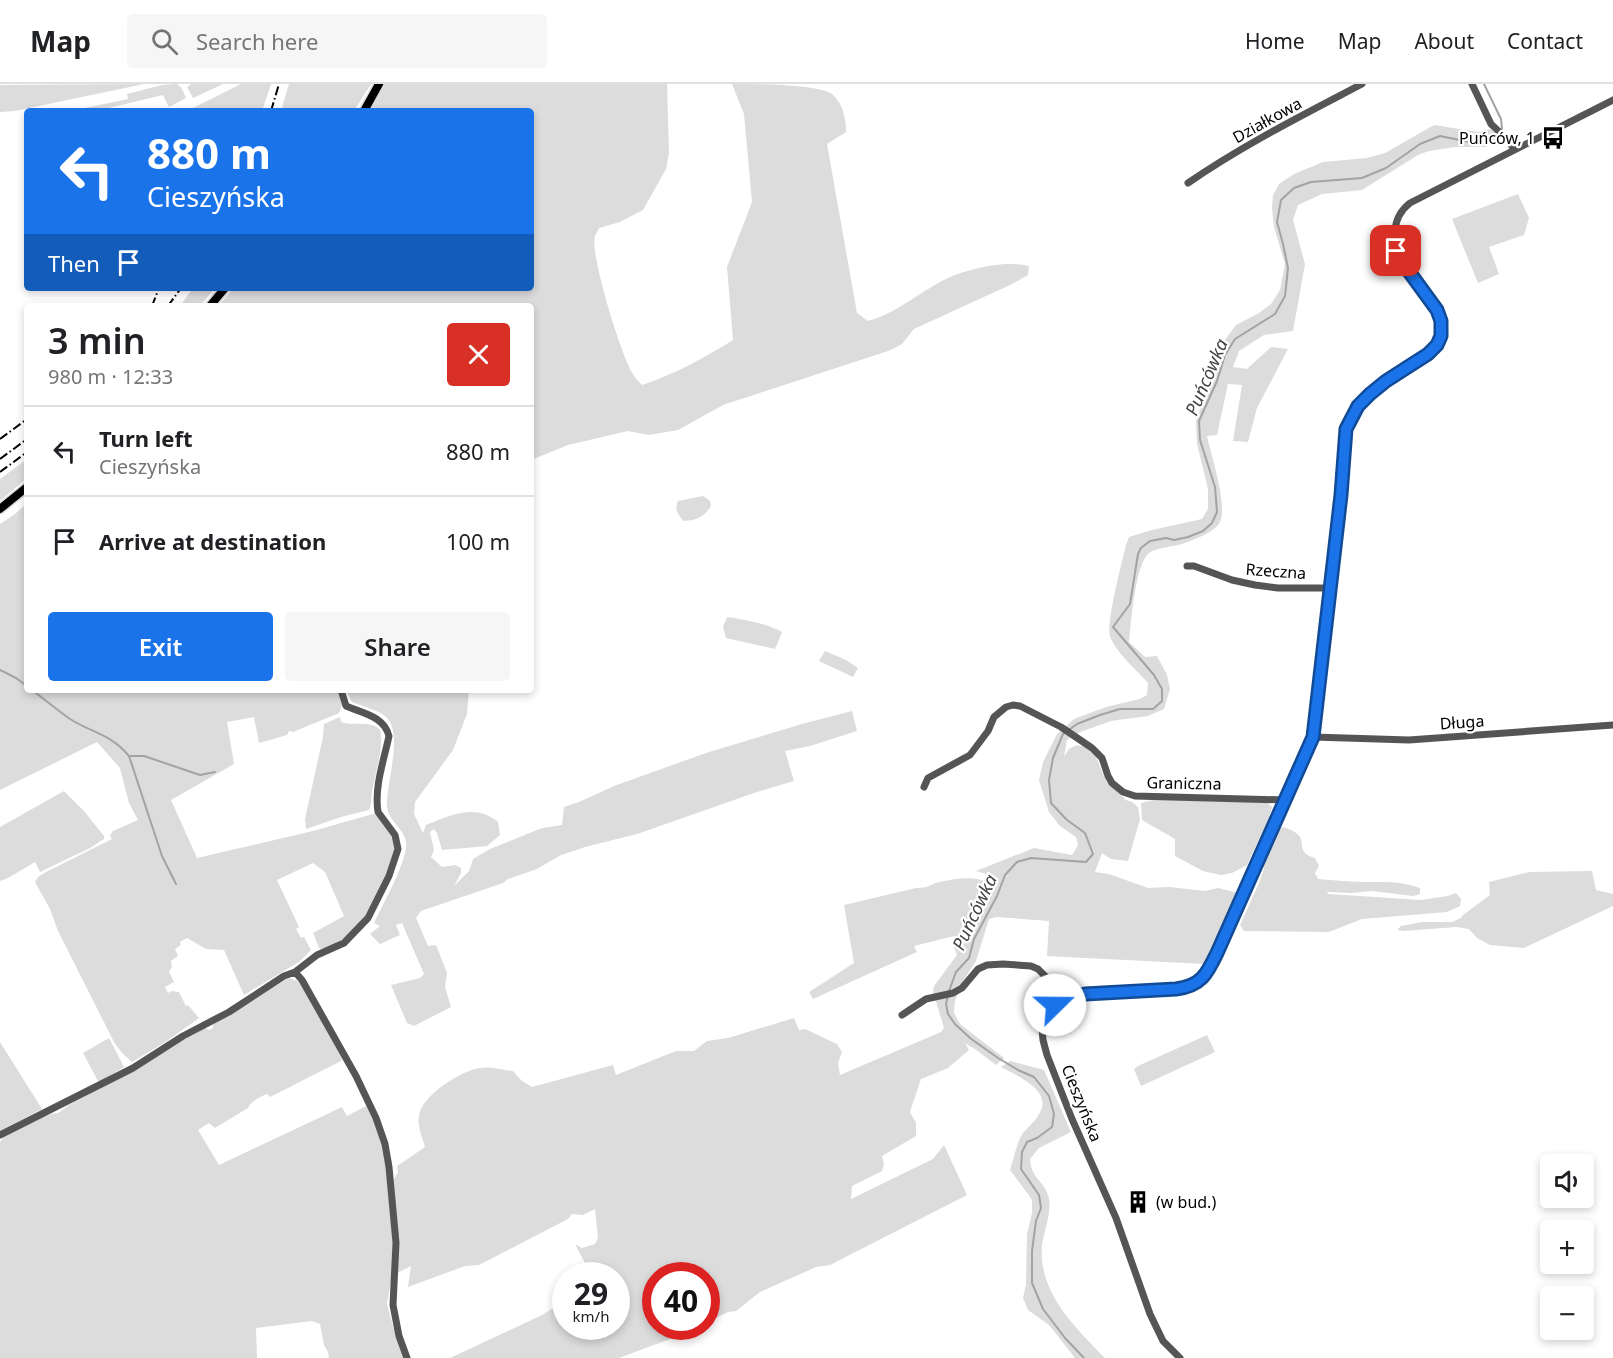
<!DOCTYPE html>
<html lang="en">
<head>
<meta charset="utf-8">
<style>
	:root { --surface:#fff; --page:#f6f6f6; --text:#202124; --muted:#757577; --line:#e0e0e0; --accent:#1a73e8 }
	body { margin:0; font-family:"Noto Sans",sans-serif; background:var(--page); color:var(--text); height:100vh; display:flex; flex-direction:column; font-size:22px; white-space:nowrap }
	* { box-sizing:border-box; margin:0 }
	p { font-size:20px; color:var(--muted) }
	.icon { flex:none; width:33px; height:33px; fill:none; stroke:currentColor; stroke-width:2; stroke-linecap:round; stroke-linejoin:round }
	.map { position:relative; flex:1; overflow:hidden }
	.drawer { position:absolute; left:24px; top:219px; width:510px; height:390px; display:flex; flex-direction:column; background:var(--surface); border-radius:6px; box-shadow:0 3px 9px #0003 }
	.drawer>* { flex:none }
	.guide { position:absolute; left:24px; top:24px; width:510px; height:183px; border-radius:6px; box-shadow:0 3px 9px #0003; background:#1a73e8; color:#fff; overflow:hidden }
	.buttons { position:absolute; left:1540px; top:1070px; display:grid; gap:12px }
	.buttons a { display:grid; place-items:center; width:54px; height:54px; border-radius:6px; background:var(--surface); box-shadow:0 3px 9px #0003; font-size:30px }
	.speed { position:absolute; left:552px; top:1178px; display:flex; gap:12px; font-size:30px; font-weight:700; text-align:center }
	.speed>* { display:grid; place-content:center; width:78px; height:78px; border-radius:50%; background:var(--surface); box-shadow:0 3px 9px #0003; line-height:1 }
	.speed small { font-size:15px; font-weight:400 }
	.speed .limit { border:9px solid #d22; background:#fff; color:#111 }
	.pin { position:absolute; display:grid; place-items:center; width:51px; height:51px; color:#fff; margin:-26px; border-radius:12px; box-shadow:0 3px 9px #0006 }
	.me { position:absolute; width:66px; margin:-33px; rotate:68deg; stroke-linejoin:round; filter:drop-shadow(0 0 4px #0008) }
	.turn { display:flex; align-items:center; gap:21px; height:126px; padding:0 24px; font-size:27px }
	.turn .icon { width:78px; height:78px; stroke-width:2.5 }
	.turn b { display:block; font-size:42px; line-height:51px }
	.then { display:flex; align-items:center; height:57px; padding:0 24px; background:#0003; gap:12px; font-size:22px }
	.round { display:grid; place-items:center; flex:none; width:63px; height:63px; border-radius:6px; background:var(--page) }
	.headline { display:flex; align-items:center; justify-content:space-between; height:102px; padding:0 24px }
	h1 { font-size:36px; font-weight:600; line-height:45px }
	.cta { display:flex; gap:12px; margin-top:auto; padding:12px 24px }
	.cta a { flex:1; height:69px; border-radius:6px; background:var(--accent); color:#fff; font-size:24px; font-weight:600; line-height:69px; text-align:center }
	.cta a+a { background:var(--page); color:var(--text) }
	ul { padding:0; list-style:none }
	li { display:flex; align-items:center; gap:18px; height:90px; padding:0 24px; border-top:2px solid var(--line) }
	li div { flex:1 }
	li b { display:block; font-size:22px }
	li em { font-style:normal }
	header { display:flex; align-items:center; gap:36px; box-sizing:border-box; height:84px; padding:0 30px; background:var(--surface); border-bottom:2px solid var(--line) }
	header strong { font-size:28px }
	nav { display:flex; gap:33px; margin-inline-start:auto; font-size:21px }
	.search { width:420px; height:54px; background:var(--page); display:flex; align-items:center; gap:15px; box-sizing:border-box; padding:0 21px; border-radius:6px; color:var(--muted); font-size:22px }
	.map>svg:first-child { display:block }
</style>
</head>
<body>
<header>
<strong>Map</strong>
<div class="search"><svg class="icon" aria-label="search" viewBox="0 0 24 24"><circle cx="10" cy="10" r="6"/><path d="M15 15l6 6"/></svg>Search here</div>
<nav><a>Home</a><a>Map</a><a>About</a><a>Contact</a></nav>
</header>
<div class="map">
<svg width="1613" height="1274" viewBox="0 0 1613 1274">
	<rect width="100%" height="100%" fill="#fff"/>
	<!-- green -->
	<path fill="#dcdcdc" d="M 144,0 L 15,27 L 0,28 L 0,1 Z
		M 177,0 L 181,3 L 186,14 L 169,23 L 163,11 L 96,27 L 70,27 L 128,15 L 127,10 L 162,1 Z
		M 191,0 L 223,0 L 193,14 L 187,3 Z
		M 241,0 L 271,0 L 262,27 L 187,27 Z
		M 289,0 L 371,0 L 354,27 L 281,27 Z
		M 385,0 L 667,0 L 669,69 L 666,85 L 643,126 L 620,138 L 599,144 C 598,147 596,149 595,152 C 589,168 622,274 633,290 C 635,294 639,298 642,301 C 675,290 704,274 733,256 L 727,183 L 752,118 L 744,30 L 732,0 C 755,0 816,0 832,10 C 843,19 846,35 846,48 L 827,60 L 857,229 L 868,237 C 895,230 917,210 942,197 C 965,185 1005,176 1029,182 L 1028,191 L 1010,201 L 914,245 L 902,260 L 891,266 L 723,321 L 678,346 L 649,351 L 628,347 L 568,361 L 531,376 L 531,222 L 218,222 L 234,204 L 531,204 L 531,27 L 369,27 Z
		M 1434,41 L 1478,48 L 1490,45 L 1502,53 L 1496,59 L 1486,63 L 1455,63 L 1429,67 L 1418,71 L 1362,106 L 1322,110 L 1298,121 L 1293,136 L 1305,180 L 1293,247 L 1264,251 L 1239,267 L 1233,283 L 1247,285 L 1271,263 L 1288,265 L 1257,324 L 1248,358 L 1233,357 L 1242,301 L 1228,300 L 1217,351 L 1207,352 C 1211,371 1228,422 1220,438 C 1214,449 1195,455 1185,459 C 1175,463 1157,463 1149,469 C 1135,480 1131,539 1129,558 L 1145,573 L 1157,572 L 1167,591 L 1170,605 L 1164,625 L 1148,632 L 1111,637 L 1080,648 L 1067,656 L 1064,673 L 1069,665 L 1077,661 L 1085,663 L 1096,673 L 1106,697 L 1126,716 L 1132,718 L 1138,723 L 1140,735 L 1128,777 L 1111,775 L 1102,769 L 1095,788 L 1109,790 L 1148,804 L 1169,803 L 1205,807 L 1218,804 L 1238,809 L 1205,880 L 1047,872 L 1049,837 L 997,833 L 989,835 L 976,877 L 963,897 L 955,917 L 954,929 L 960,940 L 1004,974 L 996,981 L 975,965 L 965,959 L 969,966 L 948,984 L 921,995 L 910,1028 L 916,1039 L 916,1052 L 882,1072 L 884,1080 L 882,1087 L 852,1102 L 851,1115 L 933,1075 L 944,1061 L 967,1111 L 830,1181 L 816,1183 L 760,1208 L 736,1227 L 728,1228 L 707,1238 L 706,1191 L 656,1191 L 656,1242 L 697,1242 L 678,1252 L 619,1274 L 450,1274 L 542,1231 L 565,1217 L 566,1242 L 616,1242 L 616,1191 L 591,1191 L 575,1160 L 582,1164 L 595,1160 L 598,1154 L 595,1125 L 583,1131 L 572,1130 L 568,1135 L 479,1181 L 465,1182 L 408,1203 L 411,1182 L 397,1189 L 394,1095 L 398,1088 L 397,1082 L 425,1063 C 422,1053 417,1042 419,1031 C 423,1011 460,987 480,984 C 490,982 503,986 513,987 L 522,997 L 532,1003 L 613,981 L 616,991 L 676,967 L 694,967 L 707,957 L 728,954 L 794,934 L 799,946 L 805,945 L 837,960 L 842,968 L 838,979 L 840,991 L 941,948 L 944,944 L 933,908 L 934,902 L 957,871 L 954,863 L 954,852 L 914,862 L 917,868 L 813,915 L 809,908 L 854,879 L 844,821 L 916,804 C 930,804 928,801 939,798 C 954,795 974,791 988,799 L 988,805 L 970,839 L 971,845 L 989,809 L 995,793 L 976,787 L 1034,764 L 1072,771 L 1078,761 L 1076,753 L 1060,742 L 1049,728 L 1039,696 L 1043,678 L 1057,650 L 1074,635 L 1106,623 L 1140,615 L 1147,611 L 1148,599 C 1137,586 1115,568 1110,552 C 1106,538 1122,478 1126,461 L 1129,453 L 1152,446 L 1202,435 L 1208,425 L 1208,405 L 1197,360 L 1196,337 L 1222,260 L 1236,241 L 1259,229 L 1271,220 L 1280,206 L 1285,180 L 1274,143 L 1272,124 L 1273,111 L 1279,100 L 1294,90 L 1323,78 L 1367,74 L 1385,69 Z
		M 1518,110 L 1529,134 L 1524,151 L 1489,163 L 1499,190 L 1478,199 L 1452,135 Z
		M 193,204 L 215,204 L 200,222 L 180,222 Z
		M 27,375 L 27,394 L 0,417 L 0,395 Z
		M 703,412 L 710,417 L 711,422 C 704,433 697,436 684,437 C 678,431 674,426 678,417 Z
		M 27,419 L 27,606 L 337,606 L 342,621 L 339,629 L 293,648 L 289,647 L 287,651 L 259,659 L 254,633 L 227,638 L 234,680 L 171,716 L 197,774 L 313,747 L 373,730 L 377,731 C 381,737 394,751 395,758 C 399,773 368,831 357,843 C 347,853 336,861 322,865 L 319,864 L 313,849 L 344,832 L 325,788 L 313,779 L 277,796 L 299,843 L 296,845 L 301,854 L 304,853 L 311,866 L 299,878 L 244,911 L 224,866 L 206,865 L 187,854 L 180,858 L 181,861 L 175,865 L 178,872 L 171,877 L 172,883 L 169,888 L 174,898 L 165,903 L 168,909 L 172,907 L 179,908 L 186,922 L 188,921 L 199,934 L 164,959 L 132,978 L 122,969 L 114,958 L 58,847 L 50,825 L 35,798 L 38,793 L 46,788 L 112,755 L 110,752 L 113,747 L 138,736 L 129,719 L 120,684 L 97,658 L 0,706 L 0,440 L 15,430 Z
		M 727,533 C 747,536 765,539 782,548 L 775,565 L 726,554 L 723,543 Z
		M 825,567 L 846,576 L 858,584 L 853,593 L 819,577 Z
		M 346,606 L 469,606 L 467,630 L 453,666 L 415,718 L 414,730 L 423,749 L 426,741 C 450,731 476,719 498,738 L 500,751 L 487,762 L 442,766 L 437,749 L 434,745 L 430,748 L 434,766 L 431,773 L 442,783 L 455,781 L 461,784 L 461,789 L 454,802 L 469,787 L 473,775 L 490,765 L 542,744 L 562,741 L 564,723 L 579,718 L 614,702 L 706,669 L 802,640 L 852,627 L 857,647 L 810,662 L 785,667 L 794,697 L 754,709 L 637,750 L 585,763 L 561,771 L 537,785 L 508,795 L 503,799 L 421,827 L 416,834 L 428,862 L 436,861 L 447,889 L 445,903 L 451,923 L 414,942 L 407,939 L 391,901 L 420,894 L 424,890 L 402,839 L 396,841 L 400,851 L 380,860 L 370,850 L 380,842 L 374,839 C 382,822 409,774 406,758 C 404,744 388,737 387,722 C 386,699 404,649 386,633 C 379,626 361,622 352,618 Z
		M 340,633 L 341,638 C 351,642 371,637 378,644 C 381,646 381,649 381,652 C 382,671 375,690 372,708 C 371,715 372,721 369,726 L 341,733 L 306,745 L 305,735 L 323,653 L 324,640 Z
		M 64,707 L 84,727 L 104,752 L 104,755 L 90,764 L 40,788 L 35,778 L 8,794 L 0,797 L 0,743 Z
		M 1161,714 L 1267,719 L 1272,723 L 1268,736 L 1247,781 L 1232,789 L 1221,791 L 1203,787 L 1175,772 L 1175,755 L 1142,736 L 1141,719 Z
		M 1282,743 C 1286,744 1293,746 1296,749 C 1308,757 1294,768 1315,774 L 1319,782 L 1315,789 L 1318,795 C 1334,796 1351,798 1367,798 C 1387,798 1400,797 1420,804 L 1420,810 L 1413,812 L 1372,807 L 1351,809 L 1327,808 L 1328,810 L 1421,816 L 1448,812 L 1456,809 L 1461,815 L 1460,822 L 1447,828 L 1362,835 L 1329,848 L 1244,847 L 1240,841 L 1259,799 L 1264,785 L 1262,780 L 1275,751 Z
		M 1592,787 L 1596,806 L 1613,810 L 1613,822 L 1524,864 L 1490,861 L 1477,854 L 1469,845 L 1456,843 L 1404,847 L 1397,846 L 1401,842 L 1422,838 L 1452,838 L 1461,834 L 1463,831 L 1490,811 L 1489,798 L 1529,788 Z
		M 289,894 L 298,897 L 304,904 L 339,969 L 342,975 L 341,977 L 270,1013 L 267,1010 C 261,1012 250,1018 248,1024 L 215,1044 L 209,1039 L 198,1046 L 219,1081 L 342,1023 L 347,1032 L 366,1022 L 377,1044 L 386,1073 L 392,1147 L 394,1180 L 387,1220 L 394,1246 L 404,1274 L 329,1274 L 328,1268 L 324,1261 L 320,1240 L 312,1237 L 256,1244 L 257,1274 L 0,1274 L 0,1058 L 4,1053 C 15,1048 48,1028 58,1029 L 69,1021 L 129,989 L 204,943 L 209,946 L 213,944 L 213,939 Z
		M 1207,951 L 1215,968 L 1141,1002 L 1134,985 L 1140,981 Z
		M 109,954 L 124,983 L 101,997 L 98,997 L 83,969 Z
		M 0,958 L 42,1025 L 0,1047 Z
		M 1010,977 L 1044,986 L 1071,1048 L 1039,1064 L 1030,1075 C 1031,1094 1043,1096 1048,1111 C 1053,1126 1044,1146 1042,1161 C 1038,1209 1075,1243 1105,1274 L 1075,1274 L 1049,1241 L 1028,1226 L 1023,1214 L 1026,1200 L 1027,1150 L 1032,1129 L 1032,1116 L 1028,1110 L 1010,1086 C 1013,1076 1016,1064 1020,1054 C 1024,1046 1033,1040 1038,1032 C 1055,1007 1019,993 1001,983 Z"/>
	<g fill="none" stroke-linecap="round" stroke-linejoin="round">
		<!-- stream -->
		<path stroke="#a3a3a3" stroke-width="2" d="M 0,586 L 16,594 L 27,602
			M 32,606 C 44,615 57,626 70,635 C 92,649 111,650 129,672 L 162,772 L 176,800
			M 129,672 L 144,672 L 200,691 L 215,688
			M 1084,1274 L 1065,1254 L 1043,1225 L 1032,1199 L 1032,1167 L 1036,1137 L 1041,1124 L 1039,1111 L 1021,1085 L 1022,1068 L 1027,1058 L 1037,1054 L 1052,1043 L 1054,1030 L 1049,1012 L 1034,993 L 1018,986 L 998,974 L 970,954 L 955,940 L 948,930 L 946,920 L 949,907 L 956,888 L 969,874 L 974,855 L 997,812 L 1005,791 L 1017,778 L 1031,774 L 1086,778 L 1093,770 L 1085,749 L 1067,736 L 1051,719 L 1049,696 L 1053,674 L 1063,650 L 1077,640 L 1100,631 L 1120,625 L 1153,625 L 1162,617 L 1162,605 L 1154,591 L 1113,543 L 1130,520 L 1138,470 L 1141,464 L 1150,457 L 1166,454 L 1174,456 L 1188,453 L 1203,447 L 1212,439 L 1217,428 L 1215,403 L 1200,356 L 1199,337 L 1217,297 L 1225,271 L 1235,255 L 1275,230 L 1285,212 L 1288,184 L 1283,160 L 1277,138 L 1281,116 L 1294,104 L 1311,98 L 1362,94 L 1386,84 L 1420,60 L 1440,52 L 1479,60 L 1498,51 L 1502,45 L 1501,35 L 1484,0"/>
		<!-- major casing -->
		<g stroke="#dbdbdb" stroke-width="11">
			<path id="major" d="M 364,27 L 379,0
				M 210,222 L 225,204
				M 0,425 L 27,403"/>
		</g>
		<!-- minor -->
		<path stroke="#555" stroke-width="7" d="M 1472,0 L 1491,40 L 1509,57 L 1514,66
			M 1188,99 C 1243,61 1303,31 1362,0
			M 1187,482 L 1194,482 L 1232,496 L 1255,501 L 1278,504 L 1331,504
			M 1313,653 L 1409,656 L 1613,641
			M 924,703 L 928,694 L 970,671 L 988,647 L 994,633 L 1006,623 L 1013,621 L 1020,622 L 1061,643 L 1092,664 L 1102,674 L 1108,692 L 1112,699 L 1123,708 L 1135,712 L 1285,716
			M 295,888 L 317,871 L 344,859 L 368,834 L 389,792 L 398,765 L 395,751 L 378,728 C 374,703 384,676 389,652 C 384,632 362,629 346,622 L 341,606
			M 902,931 L 926,915 L 953,909 L 962,904 L 978,885 L 987,881 L 1003,880 L 1031,882 L 1038,885 L 1047,894 L 1050,901 L 1055,921
			M 0,1051 L 133,984 L 183,952 L 229,928 L 284,892 L 295,888 L 302,896 L 356,992 L 376,1034 L 385,1060 L 389,1083 L 396,1159 L 393,1221 L 399,1252 L 407,1274
			M 1180,1274 L 1163,1257 L 1150,1230 L 1116,1134 L 1072,1035 L 1047,971 L 1043,956 L 1042,945 L 1045,935 L 1055,921 L 1062,917 L 1078,911 L 1096,908 L 1176,905 L 1191,902 L 1205,892 L 1217,869 L 1309,664 C 1318,643 1319,607 1321,584 C 1328,526 1335,469 1341,412 C 1343,393 1341,360 1346,344 C 1353,324 1370,308 1387,296 C 1405,284 1436,274 1441,250 C 1448,215 1390,189 1395,146 C 1396,135 1401,126 1410,119 L 1613,16"/>
		<!-- major -->
		<use href="#major" stroke="#000" stroke-width="8"/>
		<!-- rail -->
		<path stroke="#000" stroke-width="2" stroke-dasharray="9 3 1.5 3" stroke-linecap="butt" d="M 271,27 L 279,0
			M 152,222 L 159,204
			M 168,222 L 181,204
			M 0,355 L 27,335
			M 0,375 L 27,355
			M 0,388 L 27,368"/>
	</g>
	<g fill="none" stroke-linecap="round" stroke-linejoin="round">
		<!-- route casing -->
		<g stroke="#114b97" stroke-width="15">
			<path id="route" d="M 1055,921 L 1070,913 L 1085,910 L 1176,905 C 1201,902 1207,890 1217,869 L 1313,653 L 1341,411 L 1346,345 L 1358,322 L 1370,310 L 1386,297 L 1428,270 L 1437,261 L 1441,252 L 1441,237 L 1437,226 L 1402,178 L 1396,167"/>
		</g>
		<!-- route -->
		<use href="#route" stroke="#1a73e8" stroke-width="10"/>
	</g>
	<!-- icons -->
	<defs>
		<g id="bus-bare" transform="scale(1.8)"><path d="M-5-6H5V4H4V6H2V4H-2V6H-4V4H-5ZM-3.5-4V0h7V-4ZM-3.5 1.2v1.5H-2V1.2ZM2 1.2v1.5H3.5V1.2Z" fill="#000" stroke="#fff" stroke-width="2.5" paint-order="stroke"/></g>
		<g id="building-bare" transform="scale(1.8)"><path d="M-4-6H4V6H1V3H-1V6H-4ZM-2.5-4.3h1.7v1.8h-1.7ZM.8-4.3h1.7v1.8H.8ZM-2.5-1h1.7V.8h-1.7ZM.8-1h1.7V.8H.8Z" fill="#000" stroke="#fff" stroke-width="2.5" paint-order="stroke"/></g>
	</defs>
	<g fill-rule="evenodd">
		<use href="#bus-bare" x="1553" y="54"/>
		<use href="#building-bare" x="1138" y="1118"/>
	</g>
	<g text-anchor="middle" dominant-baseline="central" stroke-width="4.5" stroke-linejoin="round" paint-order="stroke">
		<!-- street labels -->
		<g font-size="16" fill="#000" stroke="#fff">
			<text transform="translate(1267 36) rotate(-29)">Działkowa</text>
			<text transform="translate(1276 487) rotate(4)">Rzeczna</text>
			<text transform="translate(1462 638) rotate(-4)">Długa</text>
			<text transform="translate(1184 699) rotate(1)">Graniczna</text>
			<text transform="translate(1082 1019) rotate(68)">Cieszyńska</text>
		</g>
		<!-- poi labels -->
		<g font-size="16" fill="#000" stroke="#fff" text-anchor="end">
			<text x="1535" y="54">Puńców, 1</text>
			<text x="1156" y="1118" text-anchor="start">(w bud.)</text>
		</g>
		<!-- water labels -->
		<g font-size="18" font-style="italic" fill="#444" stroke="#fff">
			<text transform="translate(1206 293) rotate(-67)">Puńcówka</text>
			<text transform="translate(974 828) rotate(-65)">Puńcówka</text>
		</g>
	</g>
</svg>
<div class="buttons">
<a><svg class="icon" aria-label="sound" viewBox="0 0 24 24"><path d="M4 9h4l5-4v14l-5-4H4zM17 9q2 3 0 6"/></svg></a>
<a>+</a>
<a>−</a>
</div>
<div class="speed"><div>29<small>km/h</small></div><div class="limit">40</div></div>
<div class="pin" style="left:1396px;top:167px;background:#d93025"><svg class="icon" aria-label="arrive" viewBox="0 0 24 24"><path d="M6 21V4h12l-3 4 3 4H6"/></svg></div>
<svg class="me" style="left:1055px;top:921px" viewBox="-20 -20 40 40"><circle r="19" fill="#fff"/><path d="M0-13L10 11 0 6-10 11z" fill="#1a73e8"/></svg>
<div class="guide">
<div class="turn"><svg class="icon" aria-label="left" viewBox="0 0 24 24"><path d="M17 20v-9H6M10 6l-5 5 5 5"/></svg><div><b>880 m</b>Cieszyńska</div></div>
<div class="then">Then<svg class="icon" aria-label="arrive" viewBox="0 0 24 24"><path d="M6 21V4h12l-3 4 3 4H6"/></svg></div>
</div>
<section class="drawer">
<div class="headline"><div><h1>3 min</h1><p>980 m · 12:33</p></div><a class="round" style="background:#d93025;color:#fff"><svg class="icon" aria-label="close" viewBox="0 0 24 24"><path d="M6 6l12 12M18 6L6 18"/></svg></a></div>
<ul>
<li><svg class="icon" aria-label="left" viewBox="0 0 24 24"><path d="M17 20v-9H6M10 6l-5 5 5 5"/></svg><div><b>Turn left</b><p>Cieszyńska</p></div><em>880 m</em></li>
<li><svg class="icon" aria-label="arrive" viewBox="0 0 24 24"><path d="M6 21V4h12l-3 4 3 4H6"/></svg><div><b>Arrive at destination</b></div><em>100 m</em></li>
</ul>
<div class="cta"><a>Exit</a><a>Share</a></div>
</section>
</div>
</body>
</html>
